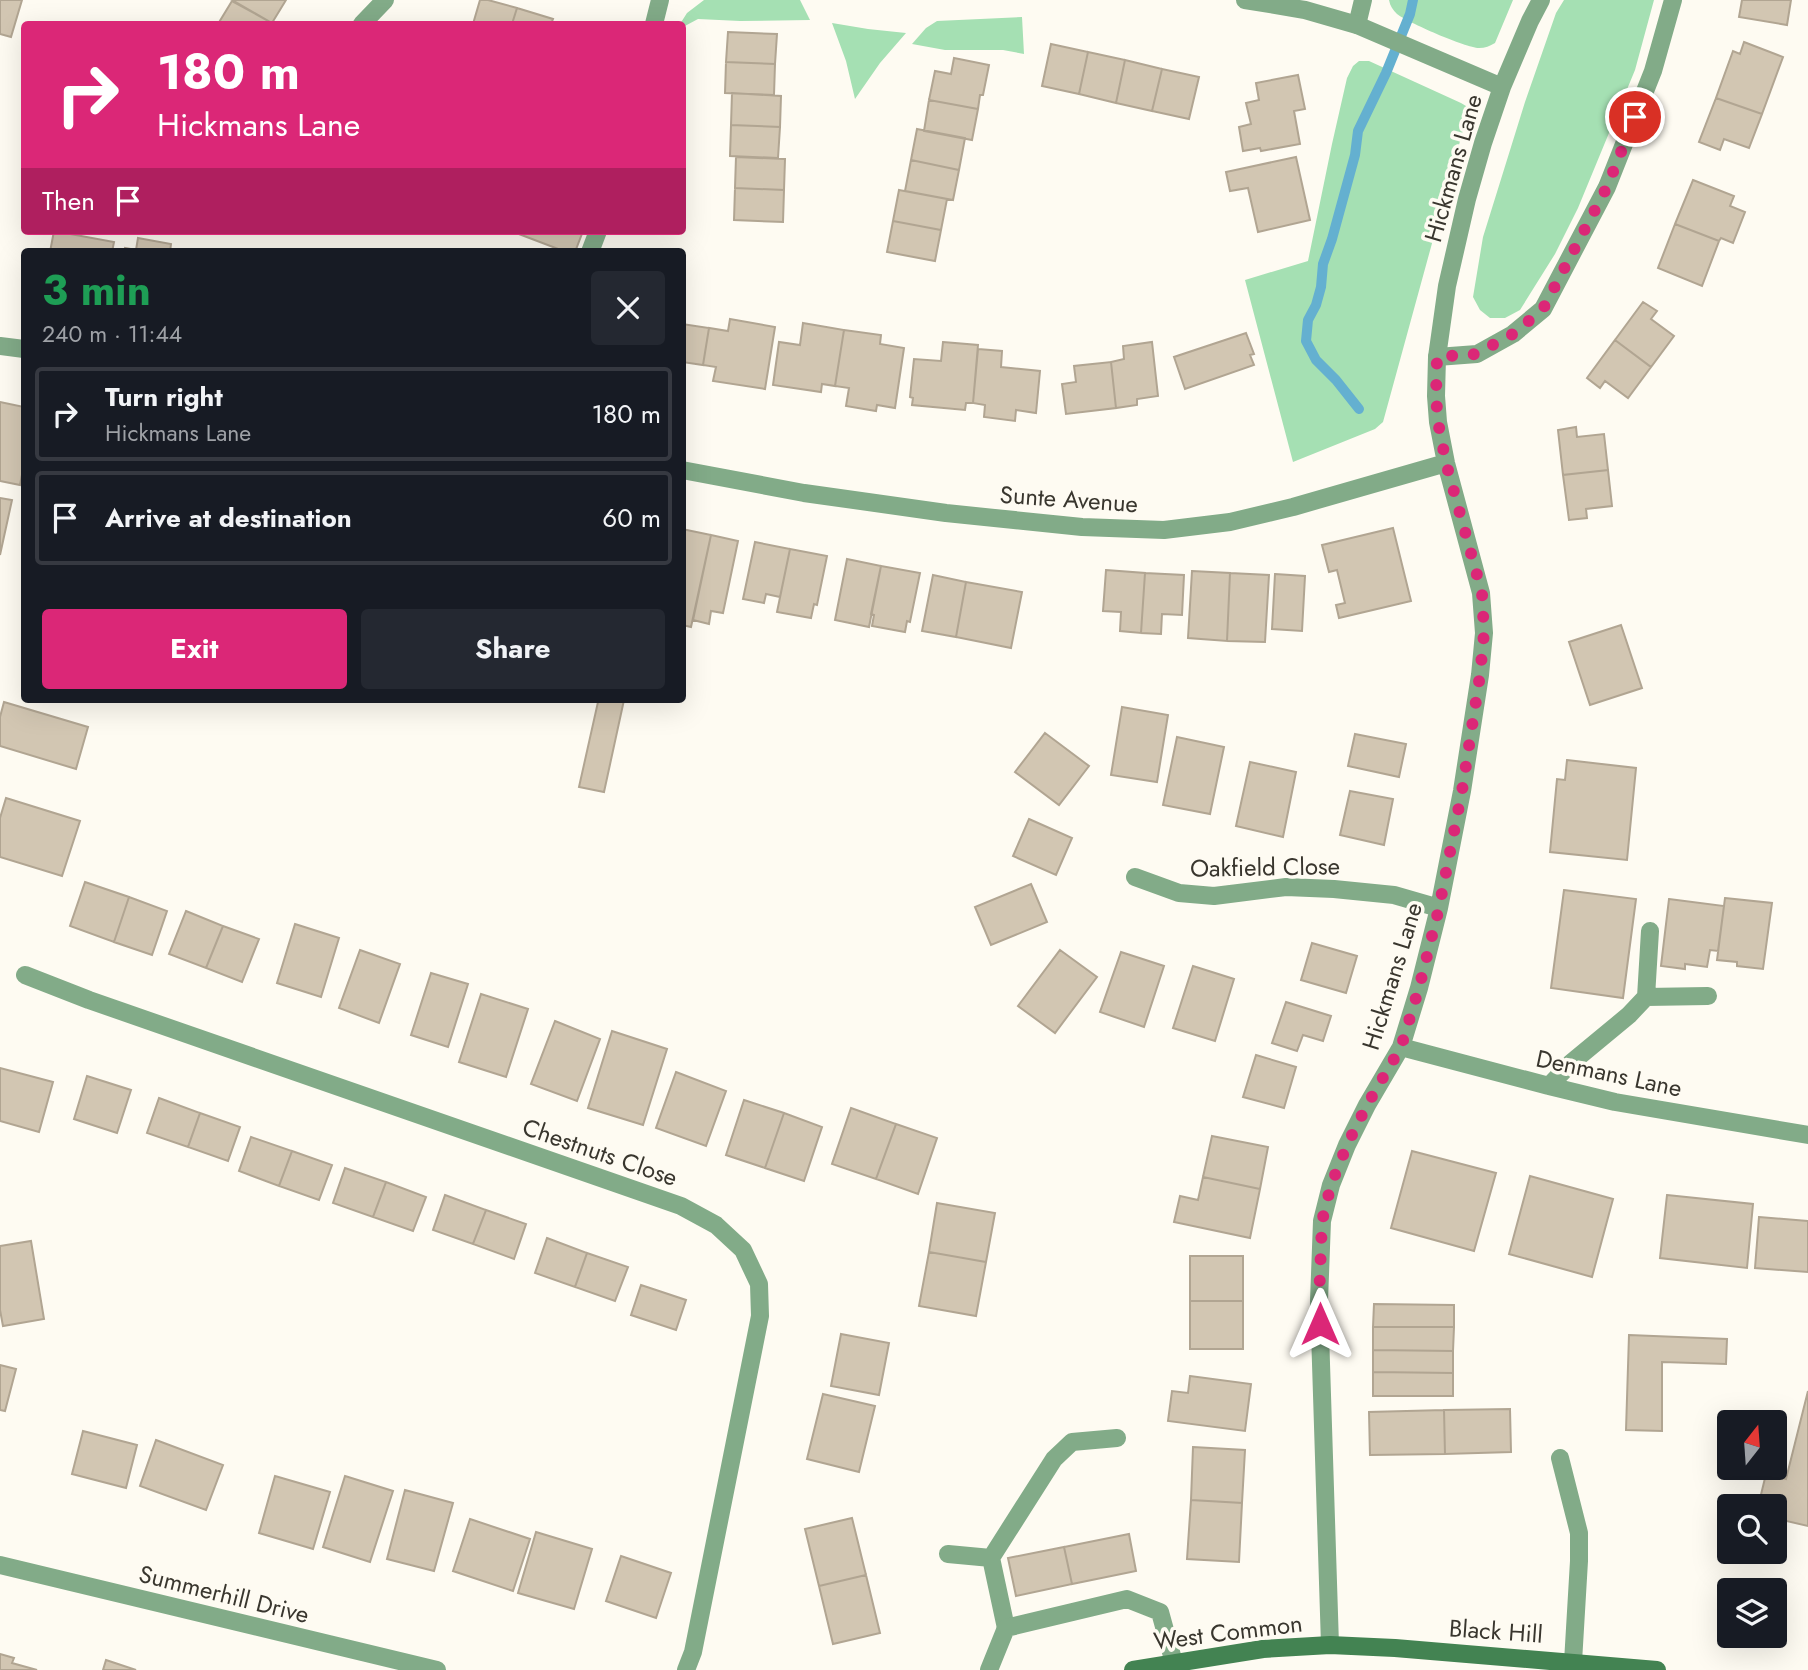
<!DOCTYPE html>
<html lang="en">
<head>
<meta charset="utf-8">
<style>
	:root { --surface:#171b24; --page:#242831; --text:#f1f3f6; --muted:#9ea1a6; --line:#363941; --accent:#db2777 }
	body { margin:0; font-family:Jost,sans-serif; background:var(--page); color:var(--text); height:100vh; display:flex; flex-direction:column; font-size:26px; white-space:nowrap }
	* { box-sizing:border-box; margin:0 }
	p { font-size:23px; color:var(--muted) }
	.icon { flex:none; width:38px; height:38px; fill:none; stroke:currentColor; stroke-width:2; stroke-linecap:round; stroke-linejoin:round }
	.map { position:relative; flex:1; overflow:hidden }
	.side { position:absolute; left:21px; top:248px; width:665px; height:455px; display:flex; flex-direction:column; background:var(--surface); border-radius:7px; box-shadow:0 7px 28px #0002 }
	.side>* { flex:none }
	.guide { position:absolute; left:21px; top:21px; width:665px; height:214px; border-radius:7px; box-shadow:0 7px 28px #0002; background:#db2777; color:#fff; overflow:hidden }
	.needle { width:46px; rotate:17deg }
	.controls { position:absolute; left:1717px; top:1410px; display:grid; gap:14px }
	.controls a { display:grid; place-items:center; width:70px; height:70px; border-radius:7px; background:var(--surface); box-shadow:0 7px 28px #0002; font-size:35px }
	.pin { position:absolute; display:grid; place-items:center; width:60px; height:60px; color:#fff; margin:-30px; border:4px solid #fff; border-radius:50%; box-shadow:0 2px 7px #0007 }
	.me { position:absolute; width:77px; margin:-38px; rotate:0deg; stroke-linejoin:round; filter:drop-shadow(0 0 5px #0008) }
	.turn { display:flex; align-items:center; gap:24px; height:147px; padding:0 21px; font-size:32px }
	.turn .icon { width:91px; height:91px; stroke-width:2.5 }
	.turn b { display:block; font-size:49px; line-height:60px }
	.then { display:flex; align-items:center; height:66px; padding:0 21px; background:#0003; gap:14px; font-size:26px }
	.round { display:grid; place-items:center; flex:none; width:74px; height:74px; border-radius:7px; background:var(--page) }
	.overview { display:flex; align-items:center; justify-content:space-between; height:119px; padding:0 21px }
	h1 { font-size:42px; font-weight:700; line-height:52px; color:#1e9e55 }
	.action { display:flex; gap:14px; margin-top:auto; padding:14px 21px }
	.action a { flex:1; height:80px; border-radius:7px; background:var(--accent); color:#fff; font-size:28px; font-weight:700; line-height:80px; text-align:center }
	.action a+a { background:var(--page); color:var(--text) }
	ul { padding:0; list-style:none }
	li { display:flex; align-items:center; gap:21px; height:94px; margin:0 14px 10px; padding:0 7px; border:4px solid var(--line); border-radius:7px }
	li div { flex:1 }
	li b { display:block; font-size:26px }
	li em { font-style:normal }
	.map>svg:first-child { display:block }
</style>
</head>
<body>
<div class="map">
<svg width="1808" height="1670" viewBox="0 0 1808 1670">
	<rect width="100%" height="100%" fill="#fefbf2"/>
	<!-- green -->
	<path fill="#a5e0b3" d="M 704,0 L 800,0 L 810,20 L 740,21 L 698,19 L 683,27 L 682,24 L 680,24 L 687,13 Z
		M 1389,0 L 1513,0 L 1495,43 C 1490,46 1485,48 1479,48 C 1466,48 1407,22 1397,14 C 1393,10 1390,6 1389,0 Z
		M 1564,0 L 1654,0 L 1635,70 L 1578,208 L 1555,254 L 1520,310 L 1505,318 L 1490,318 L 1480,310 L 1473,297 L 1483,237 L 1525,102 L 1556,13 Z
		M 1022,17 L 1024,54 L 1003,50 L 945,50 L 912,44 L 926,28 L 937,21 Z
		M 832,23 L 868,29 L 906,33 L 880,63 L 855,99 L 846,61 Z
		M 1359,61 L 1369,61 L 1461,103 L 1466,106 L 1468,112 L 1383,422 L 1375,429 L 1293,462 L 1245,280 L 1308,261 L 1332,144 L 1347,78 L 1353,66 Z"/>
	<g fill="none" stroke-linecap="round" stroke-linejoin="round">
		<!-- stream -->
		<path stroke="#64b0d0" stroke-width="10" d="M 1359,409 L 1336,380 L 1316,360 L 1306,341 L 1308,320 L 1316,305 L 1321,287 L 1323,264 L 1332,239 L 1355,155 L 1358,131 L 1386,73 L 1410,14 L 1413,0"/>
	</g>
	<!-- building -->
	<path fill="#d2c6b2" stroke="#b1a592" stroke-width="2" d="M 0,0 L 22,0 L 11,37 L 0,34 Z
		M 232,0 L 286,0 L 272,23 Z
		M 480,0 L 488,0 L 517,8 L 512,24 L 473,24 Z
		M 1742,0 L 1791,0 L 1787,25 L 1739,17 Z
		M 232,1 L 272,23 L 218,24 Z
		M 517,8 L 553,19 L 551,24 L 512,24 Z
		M 728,32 L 777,34 L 775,64 L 726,62 Z
		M 1744,42 L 1783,57 L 1762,114 L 1716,98 L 1733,51 L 1740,54 Z
		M 1051,44 L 1088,52 L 1079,94 L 1042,86 Z
		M 1088,52 L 1125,60 L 1116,103 L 1079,94 Z
		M 954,58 L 989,65 L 983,95 L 980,95 L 978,109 L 929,100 L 935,71 L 951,74 Z
		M 1125,60 L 1162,69 L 1152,111 L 1116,103 Z
		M 726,62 L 775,64 L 774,95 L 725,93 Z
		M 1162,69 L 1199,77 L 1189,119 L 1152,111 Z
		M 1298,75 L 1305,109 L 1294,111 L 1300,144 L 1261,151 L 1260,148 L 1243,151 L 1239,127 L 1251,124 L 1246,103 L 1259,100 L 1256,83 Z
		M 732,93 L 781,96 L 780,127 L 731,125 Z
		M 1716,98 L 1762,114 L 1749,148 L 1724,139 L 1720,150 L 1699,142 Z
		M 929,100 L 978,109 L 972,140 L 924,131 Z
		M 731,125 L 780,127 L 778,158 L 730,156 Z
		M 917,129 L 965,138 L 959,170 L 911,160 Z
		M 736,157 L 785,159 L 784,190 L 735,188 Z
		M 1296,157 L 1310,220 L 1258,232 L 1248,188 L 1230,191 L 1226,172 Z
		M 911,160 L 959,170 L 953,200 L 905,191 Z
		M 1693,180 L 1734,196 L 1730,206 L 1745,212 L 1733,243 L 1721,238 L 1719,241 L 1675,224 Z
		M 735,188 L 784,190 L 783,222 L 734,220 Z
		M 899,190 L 947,199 L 941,230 L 893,221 Z
		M 893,221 L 941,230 L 935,261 L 887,252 Z
		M 1675,224 L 1719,241 L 1702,286 L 1658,268 Z
		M 54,231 L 114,242 L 112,252 L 50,252 Z
		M 511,231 L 583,231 L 575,252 L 566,252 Z
		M 138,238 L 171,244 L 170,252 L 124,252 L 125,248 L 136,250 Z
		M 1643,302 L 1657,311 L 1651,319 L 1674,336 L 1651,367 L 1615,340 Z
		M 730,319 L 775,327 L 765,389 L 713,381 L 716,367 L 703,365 L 709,328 L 728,331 Z
		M 803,323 L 844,330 L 835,386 L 822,384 L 821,392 L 773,385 L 779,342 L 800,345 Z
		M 682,324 L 709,328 L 703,365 L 682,362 Z
		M 844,330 L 881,335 L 880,344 L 904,348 L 895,408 L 877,405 L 876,411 L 846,406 L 849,388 L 835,386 Z
		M 1246,333 L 1254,354 L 1250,355 L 1254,365 L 1185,389 L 1174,357 Z
		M 1615,340 L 1651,367 L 1628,398 L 1605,381 L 1600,388 L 1587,378 Z
		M 943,342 L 978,345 L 973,403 L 966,403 L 965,410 L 912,405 L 913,398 L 910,397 L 914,359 L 941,361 Z
		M 1152,342 L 1158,396 L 1137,399 L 1137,405 L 1116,408 L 1111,362 L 1124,359 L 1123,346 Z
		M 978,349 L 1002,351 L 1001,367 L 1040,371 L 1036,413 L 1016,410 L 1015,421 L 984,417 L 985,405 L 973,403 Z
		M 1111,362 L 1116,408 L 1066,414 L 1062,384 L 1076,382 L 1074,366 Z
		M 0,402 L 24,407 L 24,464 L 20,485 L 0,481 Z
		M 1576,427 L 1577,437 L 1604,434 L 1608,470 L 1563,475 L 1558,430 Z
		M 1608,470 L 1612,506 L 1586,509 L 1587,518 L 1569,520 L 1563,475 Z
		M 0,498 L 12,500 L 0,555 Z
		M 1393,528 L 1411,601 L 1339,618 L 1336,605 L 1345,603 L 1337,570 L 1329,572 L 1322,545 Z
		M 682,529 L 711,535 L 691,627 L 682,625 Z
		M 711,535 L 738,541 L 723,613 L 711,611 L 709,624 L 693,620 Z
		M 755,542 L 790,549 L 780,597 L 766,594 L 764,603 L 743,599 Z
		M 790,549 L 827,556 L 817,605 L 814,604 L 811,618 L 777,612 Z
		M 847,559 L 881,566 L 869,627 L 835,620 Z
		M 881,566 L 920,573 L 910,622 L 907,621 L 905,632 L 872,626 L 874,615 L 871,614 Z
		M 1106,570 L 1145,573 L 1141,633 L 1120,631 L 1121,612 L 1103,611 Z
		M 1192,571 L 1230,573 L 1227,641 L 1188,638 Z
		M 1145,573 L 1184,575 L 1182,615 L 1162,614 L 1161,634 L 1141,633 Z
		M 1230,573 L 1269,575 L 1265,642 L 1227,641 Z
		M 1275,574 L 1305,576 L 1302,631 L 1272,629 Z
		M 933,575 L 966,582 L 956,637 L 922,631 Z
		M 966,582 L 1022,592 L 1011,648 L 956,637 Z
		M 1621,625 L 1642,688 L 1590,705 L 1569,642 Z
		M 592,700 L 624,700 L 604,792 L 579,787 L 598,702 Z
		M 4,702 L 88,727 L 76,769 L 0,746 L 0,717 Z
		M 1122,707 L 1168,715 L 1157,782 L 1111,775 Z
		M 1045,733 L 1089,766 L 1059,805 L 1015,772 Z
		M 1355,734 L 1406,744 L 1399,777 L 1348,766 Z
		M 1177,737 L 1224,747 L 1210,814 L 1163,805 Z
		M 1567,760 L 1636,768 L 1627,860 L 1550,852 L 1557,779 L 1565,780 Z
		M 1250,762 L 1296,772 L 1283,837 L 1236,826 Z
		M 1350,791 L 1393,799 L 1384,845 L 1340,835 Z
		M 6,798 L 80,821 L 62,876 L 0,857 L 0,818 Z
		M 1029,819 L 1072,838 L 1056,875 L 1013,856 Z
		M 85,882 L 129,897 L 114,942 L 70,926 Z
		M 1031,884 L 1047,922 L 991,945 L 975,907 Z
		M 1564,890 L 1636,899 L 1623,998 L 1551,988 Z
		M 129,897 L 167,911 L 152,955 L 114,942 Z
		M 1725,898 L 1772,903 L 1763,969 L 1737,966 L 1737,962 L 1717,960 Z
		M 1669,899 L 1724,906 L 1718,951 L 1710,950 L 1707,967 L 1685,964 L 1685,969 L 1661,966 Z
		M 186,911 L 223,926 L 206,968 L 169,954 Z
		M 295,924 L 339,938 L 321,997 L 277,983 Z
		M 223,926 L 259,939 L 242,982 L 206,968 Z
		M 1312,943 L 1357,956 L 1346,993 L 1301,980 Z
		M 360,950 L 400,964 L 379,1023 L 339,1008 Z
		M 1060,950 L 1097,977 L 1055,1033 L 1018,1006 Z
		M 1121,952 L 1164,966 L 1144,1027 L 1100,1012 Z
		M 1193,966 L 1234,979 L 1215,1041 L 1173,1028 Z
		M 431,973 L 468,984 L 448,1047 L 411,1035 Z
		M 481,994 L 528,1009 L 506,1077 L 459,1062 Z
		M 1286,1002 L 1331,1016 L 1323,1041 L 1303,1035 L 1297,1051 L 1272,1043 Z
		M 555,1021 L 600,1039 L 577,1101 L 531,1084 Z
		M 612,1031 L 667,1049 L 643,1125 L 588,1108 Z
		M 1256,1055 L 1296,1067 L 1284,1108 L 1243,1097 Z
		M 0,1068 L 53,1082 L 39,1132 L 0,1121 Z
		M 676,1072 L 726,1091 L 706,1146 L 656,1128 Z
		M 87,1076 L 131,1090 L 117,1133 L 74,1119 Z
		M 159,1098 L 200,1113 L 188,1147 L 147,1133 Z
		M 744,1100 L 784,1113 L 765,1168 L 726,1155 Z
		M 851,1108 L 896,1124 L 876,1179 L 832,1164 Z
		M 200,1113 L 240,1127 L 228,1161 L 188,1147 Z
		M 784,1113 L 822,1127 L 804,1181 L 765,1168 Z
		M 896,1124 L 937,1138 L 918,1194 L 876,1179 Z
		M 1212,1136 L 1268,1147 L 1260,1189 L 1203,1177 Z
		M 251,1137 L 292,1151 L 279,1186 L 239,1171 Z
		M 292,1151 L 332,1165 L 319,1200 L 279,1186 Z
		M 1412,1151 L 1496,1173 L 1474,1251 L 1391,1228 Z
		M 345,1168 L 386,1182 L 373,1217 L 333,1203 Z
		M 1530,1176 L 1613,1199 L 1592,1277 L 1509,1254 Z
		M 1203,1177 L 1260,1189 L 1250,1238 L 1174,1222 L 1180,1196 L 1198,1200 Z
		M 386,1182 L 426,1197 L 413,1231 L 373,1217 Z
		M 445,1195 L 486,1210 L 473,1244 L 433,1230 Z
		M 1667,1195 L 1753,1204 L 1747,1268 L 1660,1258 Z
		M 937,1203 L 995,1213 L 986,1262 L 929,1252 Z
		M 486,1210 L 526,1224 L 514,1259 L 473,1244 Z
		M 1759,1217 L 1808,1221 L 1808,1272 L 1755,1268 Z
		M 547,1238 L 587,1253 L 575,1287 L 535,1273 Z
		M 31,1241 L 44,1319 L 3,1326 L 0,1310 L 0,1246 Z
		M 929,1252 L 986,1262 L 976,1316 L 919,1306 Z
		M 587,1253 L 628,1267 L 615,1301 L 575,1287 Z
		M 1190,1256 L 1243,1256 L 1243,1301 L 1190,1301 Z
		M 641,1285 L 686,1300 L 676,1330 L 631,1315 Z
		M 1190,1301 L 1243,1301 L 1243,1349 L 1190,1349 Z
		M 1374,1304 L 1454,1305 L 1454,1327 L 1373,1327 Z
		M 1373,1327 L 1454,1327 L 1453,1351 L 1373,1350 Z
		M 841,1334 L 889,1343 L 879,1395 L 831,1386 Z
		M 1629,1335 L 1727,1339 L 1726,1364 L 1662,1362 L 1662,1431 L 1626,1430 Z
		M 1373,1350 L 1453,1351 L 1453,1373 L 1373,1372 Z
		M 0,1365 L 16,1369 L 5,1411 L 0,1410 Z
		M 1373,1372 L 1453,1373 L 1453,1396 L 1373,1396 Z
		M 1190,1376 L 1251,1384 L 1245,1431 L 1168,1421 L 1172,1391 L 1188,1393 Z
		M 1808,1391 L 1808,1526 L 1774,1518 L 1774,1507 L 1758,1507 L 1766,1474 L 1786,1479 Z
		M 823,1394 L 875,1406 L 859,1472 L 807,1459 Z
		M 1510,1409 L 1511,1452 L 1445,1454 L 1444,1410 Z
		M 1444,1410 L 1445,1454 L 1370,1455 L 1369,1412 Z
		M 83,1431 L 137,1445 L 126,1488 L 72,1474 Z
		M 156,1440 L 223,1465 L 206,1510 L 140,1486 Z
		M 1193,1447 L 1245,1450 L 1242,1503 L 1191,1500 Z
		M 275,1476 L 330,1492 L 313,1549 L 259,1533 Z
		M 345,1476 L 393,1491 L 370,1562 L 323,1547 Z
		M 405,1490 L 453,1503 L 434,1571 L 387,1559 Z
		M 1191,1500 L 1242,1503 L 1239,1562 L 1187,1559 Z
		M 852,1518 L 866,1575 L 819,1586 L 805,1529 Z
		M 470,1519 L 530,1539 L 513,1591 L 453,1571 Z
		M 536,1532 L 592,1549 L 574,1609 L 518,1593 Z
		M 1129,1534 L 1136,1571 L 1072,1584 L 1064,1547 Z
		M 1064,1547 L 1072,1584 L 1016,1596 L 1008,1558 Z
		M 621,1556 L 671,1573 L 656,1618 L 606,1601 Z
		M 866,1575 L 880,1633 L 833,1644 L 819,1586 Z
		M 0,1654 L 14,1658 L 12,1663 L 37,1670 L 0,1670 Z
		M 106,1660 L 136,1670 L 103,1670 Z"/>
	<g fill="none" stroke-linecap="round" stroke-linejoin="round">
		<!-- service -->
		<path stroke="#82ab88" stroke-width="18" d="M 654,24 L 660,0
			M 1357,25 L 1363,0
			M 590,252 L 598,231
			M 1437,357 L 1477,354 L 1513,334 L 1543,309 L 1607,187 L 1653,71 L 1673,0
			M 1560,1458 L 1579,1533 L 1579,1561 L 1573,1662
			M 948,1554 L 991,1558 L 1006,1628
			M 991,1558 L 1054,1459 L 1072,1442 L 1117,1438"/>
		<!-- minor -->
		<path stroke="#82ab88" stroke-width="18" d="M 1245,0 L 1305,10 L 1357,25 L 1502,87
			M 362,24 L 385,0
			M 0,346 L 24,349
			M 682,470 L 804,493 L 946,513 L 1082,527 L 1164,530 L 1230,522 L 1293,507 L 1446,463
			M 1135,877 L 1179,893 L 1214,896 L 1286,887 L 1334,889 L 1394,895 L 1439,908
			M 25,975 L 89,1000 L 681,1206 L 716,1225 L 743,1250 L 759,1284 L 760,1316 L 693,1652 L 686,1670
			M 1646,997 L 1650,931
			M 1401,1047 L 1549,1086 L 1615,1102 L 1808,1135
			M 1549,1086 L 1571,1063 L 1629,1015 L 1646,997 L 1708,996
			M 0,1565 L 437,1670
			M 1330,1645 L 1319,1301 L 1322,1221 L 1331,1185 L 1347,1145 L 1367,1105 L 1401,1047 L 1419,988 L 1439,908 L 1462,791 L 1480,675 L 1484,633 L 1481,593 L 1446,463 L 1438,422 L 1436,396 L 1437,357 L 1447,286 L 1467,199 L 1483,143 L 1502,87 L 1530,21 L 1541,0
			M 989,1670 L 1006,1628 L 1127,1599 L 1160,1612 L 1174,1663"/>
		<!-- secondary -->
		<path stroke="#438352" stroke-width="18" d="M 1133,1670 L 1263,1649 L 1330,1645 L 1395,1648 L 1657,1670"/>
	</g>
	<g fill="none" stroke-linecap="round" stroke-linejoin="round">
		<!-- route -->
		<path stroke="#db2777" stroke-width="12" stroke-dasharray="0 21.6" d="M 1320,1324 L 1319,1301 L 1322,1221 L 1331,1185 L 1347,1145 L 1367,1105 L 1401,1047 L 1419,988 L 1439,908 L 1462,791 L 1480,675 L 1484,633 L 1482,593 L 1446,463 L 1438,422 L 1436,396 L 1437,357 L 1476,354 L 1513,334 L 1543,309 L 1607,187 L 1635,117"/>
	</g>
	<g text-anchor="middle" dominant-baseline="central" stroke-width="7" stroke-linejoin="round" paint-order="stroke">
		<!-- street labels -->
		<g font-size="24" fill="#39362e" stroke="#fefbf2">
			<text transform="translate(1453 168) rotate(-74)">Hickmans Lane</text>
			<text transform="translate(1069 499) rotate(4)">Sunte Avenue</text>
			<text transform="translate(1265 867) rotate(-1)">Oakfield Close</text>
			<text transform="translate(1392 976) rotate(-73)">Hickmans Lane</text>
			<text transform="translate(1609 1073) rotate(12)">Denmans Lane</text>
			<text transform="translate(600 1152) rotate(19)">Chestnuts Close</text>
			<text transform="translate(224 1594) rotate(14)">Summerhill Drive</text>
			<text transform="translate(1496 1631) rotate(4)">Black Hill</text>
			<text transform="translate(1228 1632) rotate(-7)">West Common</text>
		</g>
	</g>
</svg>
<div class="controls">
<a><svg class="needle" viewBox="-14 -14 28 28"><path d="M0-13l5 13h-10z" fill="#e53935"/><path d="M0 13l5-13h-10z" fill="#9ea1a6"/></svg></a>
<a><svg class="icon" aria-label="search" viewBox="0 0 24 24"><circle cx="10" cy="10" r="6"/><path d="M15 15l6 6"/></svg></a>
<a><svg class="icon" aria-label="layers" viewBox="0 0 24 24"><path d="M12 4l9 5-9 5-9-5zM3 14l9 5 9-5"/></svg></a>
</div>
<div class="pin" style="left:1635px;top:117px;background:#d93025"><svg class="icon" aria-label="arrive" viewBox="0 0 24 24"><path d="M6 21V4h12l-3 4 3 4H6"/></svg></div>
<svg class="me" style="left:1320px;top:1324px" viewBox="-20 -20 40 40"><path d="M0-17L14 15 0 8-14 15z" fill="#db2777" stroke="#fff" stroke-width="4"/></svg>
<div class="guide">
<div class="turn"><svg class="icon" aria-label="right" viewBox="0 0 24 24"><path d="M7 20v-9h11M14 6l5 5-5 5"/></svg><div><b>180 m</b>Hickmans Lane</div></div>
<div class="then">Then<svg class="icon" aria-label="arrive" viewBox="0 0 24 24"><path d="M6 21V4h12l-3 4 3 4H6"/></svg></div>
</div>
<section class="side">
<div class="overview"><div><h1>3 min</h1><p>240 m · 11:44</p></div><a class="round"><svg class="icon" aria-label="close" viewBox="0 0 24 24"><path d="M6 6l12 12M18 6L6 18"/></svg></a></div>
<ul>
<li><svg class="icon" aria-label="right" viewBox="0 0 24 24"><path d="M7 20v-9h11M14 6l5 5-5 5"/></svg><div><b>Turn right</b><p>Hickmans Lane</p></div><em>180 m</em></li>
<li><svg class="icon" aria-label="arrive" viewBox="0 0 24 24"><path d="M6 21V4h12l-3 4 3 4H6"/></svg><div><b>Arrive at destination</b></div><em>60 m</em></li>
</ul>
<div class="action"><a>Exit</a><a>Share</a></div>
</section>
</div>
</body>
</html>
